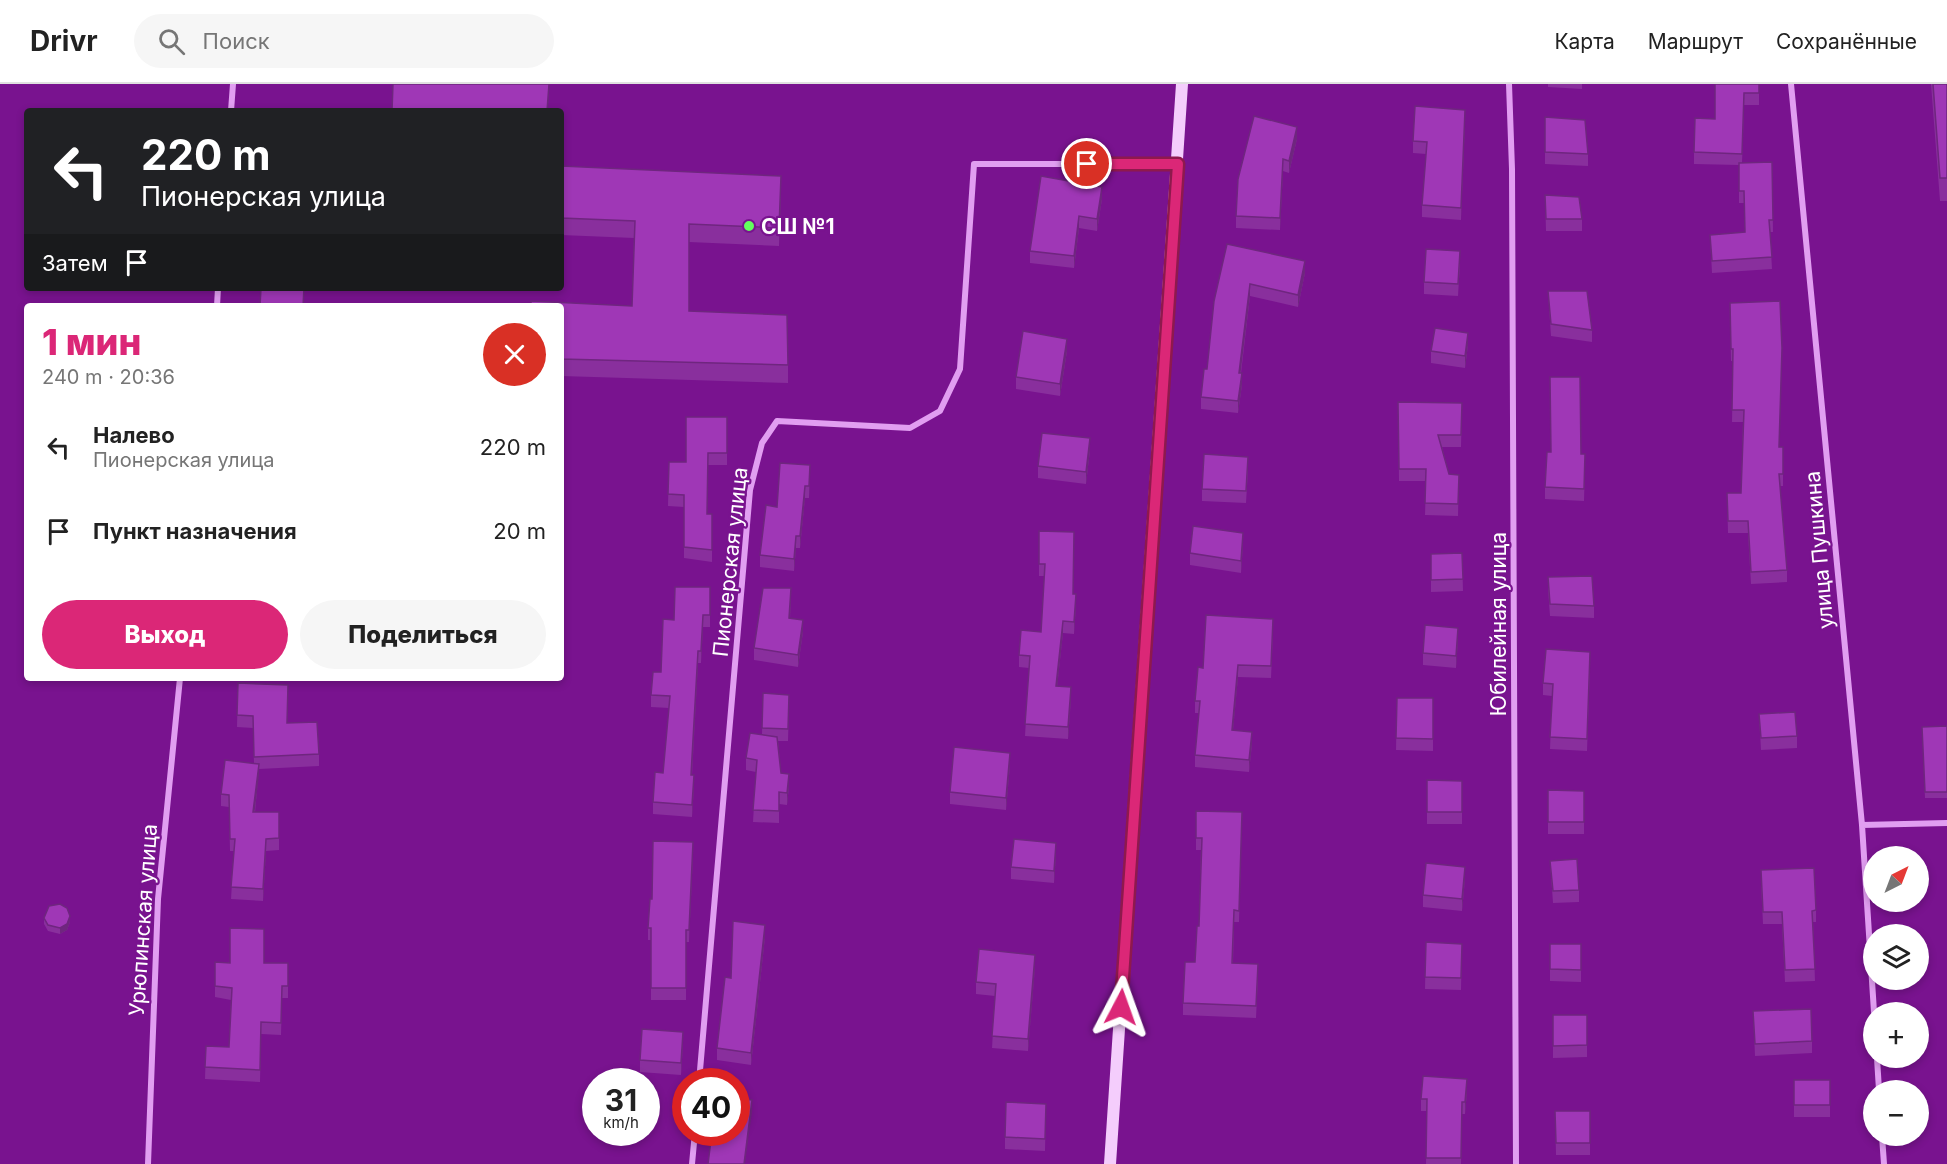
<!DOCTYPE html>
<html lang="ru">
<head>
<meta charset="utf-8">
<style>
	:root { --surface:#fff; --page:#f6f6f6; --text:#222; --muted:#767676; --line:#e0e0e0; --accent:#db2777 }
	body { margin:0; font-family:Inter,sans-serif; background:var(--page); color:var(--text); height:100vh; display:flex; flex-direction:column; font-size:22px; white-space:nowrap }
	* { box-sizing:border-box; margin:0 }
	p { font-size:20px; color:var(--muted) }
	.icon { flex:none; width:33px; height:33px; fill:none; stroke:currentColor; stroke-width:2; stroke-linecap:round; stroke-linejoin:round }
	.map { position:relative; flex:1; overflow:hidden }
	.sheet { position:absolute; left:24px; top:219px; width:540px; height:378px; display:flex; flex-direction:column; background:var(--surface); border-radius:6px; box-shadow:0 3px 9px #0003 }
	.sheet>* { flex:none }
	.top-card { position:absolute; left:24px; top:24px; width:540px; height:183px; border-radius:6px; box-shadow:0 3px 9px #0003; background:#202124; color:#fff; overflow:hidden }
	.needle { width:39px; rotate:42deg }
	.buttons { position:absolute; left:1863px; top:762px; display:grid; gap:12px }
	.buttons a { display:grid; place-items:center; width:66px; height:66px; border-radius:50%; background:var(--surface); box-shadow:0 3px 9px #0003; font-size:30px }
	.speed { position:absolute; left:582px; top:984px; display:flex; gap:12px; font-size:30px; font-weight:700; text-align:center }
	.speed>* { display:grid; place-content:center; width:78px; height:78px; border-radius:50%; background:var(--surface); box-shadow:0 3px 9px #0003; line-height:1 }
	.speed small { font-size:15px; font-weight:400 }
	.speed .limit { border:9px solid #d22; background:#fff; color:#111 }
	.pin { position:absolute; display:grid; place-items:center; width:51px; height:51px; color:#fff; margin:-26px; border:3px solid #fff; border-radius:50%; box-shadow:0 2px 6px #0007 }
	.me { position:absolute; width:66px; margin:-33px; rotate:4deg; stroke-linejoin:round; filter:drop-shadow(0 0 4px #0008) }
	.turn { display:flex; align-items:center; gap:21px; height:126px; padding:0 18px; font-size:27px }
	.turn .icon { width:78px; height:78px; stroke-width:2.5 }
	.turn b { display:block; font-size:42px; line-height:51px }
	.then { display:flex; align-items:center; height:57px; padding:0 18px; background:#0003; gap:12px; font-size:22px }
	.round { display:grid; place-items:center; flex:none; width:63px; height:63px; border-radius:32px; background:var(--page) }
	.headline { display:flex; align-items:center; justify-content:space-between; height:102px; padding:0 18px }
	h1 { font-size:36px; font-weight:800; line-height:45px; color:var(--accent) }
	.action { display:flex; gap:12px; margin-top:auto; padding:12px 18px }
	.action a { flex:1; height:69px; border-radius:36px; background:var(--accent); color:#fff; font-size:24px; font-weight:800; line-height:69px; text-align:center }
	.action a+a { background:var(--page); color:var(--text) }
	ul { padding:0; list-style:none }
	li { display:flex; align-items:center; gap:18px; height:84px; padding:0 18px }
	li div { flex:1 }
	li b { display:block; font-size:22px }
	li em { font-style:normal }
	header { display:flex; align-items:center; gap:36px; box-sizing:border-box; height:84px; padding:0 30px; background:var(--surface); border-bottom:2px solid var(--line) }
	header strong { font-size:28px }
	nav { display:flex; gap:33px; margin-inline-start:auto; font-size:21px }
	.search { width:420px; height:54px; background:var(--page); display:flex; align-items:center; gap:15px; box-sizing:border-box; padding:0 21px; border-radius:33px; color:var(--muted); font-size:22px }
	.map>svg:first-child { display:block }
</style>
</head>
<body>
<header>
<strong>Drivr</strong>
<div class="search"><svg class="icon" aria-label="search" viewBox="0 0 24 24"><circle cx="10" cy="10" r="6"/><path d="M15 15l6 6"/></svg>Поиск</div>
<nav><a>Карта</a><a>Маршрут</a><a>Сохранённые</a></nav>
</header>
<div class="map">
<svg width="1947" height="1080" viewBox="0 0 1947 1080">
	<rect width="100%" height="100%" fill="#79138f"/>
	<g fill="none" stroke-linecap="round" stroke-linejoin="round">
		<!-- street -->
		<path stroke="#e19ef1" stroke-width="6" d="M 1509,0 L 1512,85 L 1516,1080
			M 1791,0 L 1862,741 L 1874,928
			M 231,27 L 233,0
			M 217,222 L 218,204
			M 1862,741 L 1947,739
			M 1877,974 L 1879,1006
			M 699,998 L 750,406 L 762,359 L 777,337 L 910,344 L 940,327 L 960,285 L 974,80 L 1178,80
			M 1882,1052 L 1884,1080
			M 148,1080 L 158,815 L 180,594
			M 692,1080 L 695,1048"/>
		<!-- secondary -->
		<path stroke="#f4cdfc" stroke-width="12" d="M 1110,1080 L 1182,0"/>
	</g>
	<!-- wall -->
	<path fill="#892f9d" d="M 1548,0 L 1582,0 L 1582,5 L 1548,3 Z
		M 1715,0 L 1759,0 L 1759,21 L 1744,21 L 1742,79 L 1772,78 L 1773,148 L 1770,148 L 1772,185 L 1712,189 L 1710,151 L 1745,148 L 1744,119 L 1739,119 L 1739,81 L 1694,80 L 1694,68 L 1715,35 Z
		M 1931,0 L 1947,0 L 1947,117 L 1940,117 Z
		M 1545,33 L 1588,70 L 1588,82 L 1545,80 Z
		M 1465,38 L 1461,136 L 1422,133 L 1422,121 L 1426,70 L 1413,69 L 1413,57 Z
		M 1297,55 L 1289,89 L 1283,87 L 1280,146 L 1236,144 L 1236,132 Z
		M 561,82 L 781,109 L 779,162 L 689,158 L 689,227 L 788,281 L 788,299 L 561,292 L 561,222 L 632,222 L 634,154 L 561,151 Z
		M 1545,111 L 1582,135 L 1582,147 L 1546,147 Z
		M 1102,115 L 1097,147 L 1079,144 L 1074,184 L 1030,179 L 1030,167 Z
		M 1227,160 L 1305,189 L 1298,223 L 1250,212 L 1241,289 L 1242,301 L 1238,329 L 1201,325 L 1201,313 L 1207,285 Z
		M 1460,179 L 1458,212 L 1424,210 L 1424,198 Z
		M 1548,207 L 1592,246 L 1592,258 L 1551,252 Z
		M 1730,231 L 1780,363 L 1783,363 L 1783,402 L 1780,402 L 1787,486 L 1787,498 L 1751,500 L 1748,449 L 1728,449 L 1727,409 L 1741,409 L 1743,338 L 1732,338 L 1733,277 L 1731,277 Z
		M 1468,261 L 1465,284 L 1431,279 L 1431,267 Z
		M 1067,267 L 1060,312 L 1016,305 L 1016,293 Z
		M 1398,318 L 1462,319 L 1461,363 L 1442,363 L 1449,390 L 1459,391 L 1458,432 L 1425,431 L 1426,397 L 1399,397 Z
		M 727,333 L 727,381 L 708,381 L 707,430 L 712,430 L 712,478 L 684,474 L 684,423 L 668,422 L 669,378 L 686,378 Z
		M 1090,366 L 1086,400 L 1038,394 L 1038,382 Z
		M 1581,370 L 1585,382 L 1584,417 L 1545,415 L 1545,403 Z
		M 1248,385 L 1246,419 L 1202,417 L 1202,405 Z
		M 810,393 L 809,414 L 805,414 L 800,464 L 796,464 L 794,487 L 760,483 L 760,471 L 777,423 Z
		M 1039,447 L 1073,510 L 1076,522 L 1074,550 L 1063,549 L 1057,603 L 1071,615 L 1068,655 L 1025,652 L 1029,584 L 1019,583 L 1019,571 L 1041,548 L 1045,492 L 1039,492 Z
		M 1243,461 L 1241,489 L 1190,481 L 1190,469 Z
		M 1462,469 L 1463,507 L 1431,508 L 1431,470 Z
		M 1548,493 L 1594,522 L 1594,534 L 1550,532 L 1548,505 Z
		M 710,503 L 710,543 L 703,543 L 701,579 L 698,579 L 692,691 L 694,703 L 692,733 L 653,730 L 653,718 L 663,689 L 669,624 L 651,623 L 651,611 L 661,588 L 674,536 Z
		M 791,516 L 790,534 L 803,548 L 798,583 L 754,576 L 754,564 Z
		M 1273,547 L 1271,594 L 1238,593 L 1233,646 L 1252,660 L 1249,688 L 1195,683 L 1195,671 L 1199,629 L 1195,629 L 1195,617 Z
		M 1458,556 L 1456,584 L 1423,581 L 1423,569 Z
		M 1590,580 L 1587,667 L 1550,665 L 1552,612 L 1543,611 L 1543,599 Z
		M 238,599 L 287,639 L 319,670 L 319,682 L 259,685 L 255,728 L 279,728 L 279,766 L 266,767 L 263,817 L 231,815 L 234,767 L 230,767 L 229,723 L 221,722 L 221,710 L 254,680 L 253,644 L 237,643 Z
		M 763,609 L 789,623 L 788,657 L 778,657 L 781,689 L 789,702 L 787,721 L 779,720 L 779,739 L 753,738 L 756,688 L 746,686 L 746,674 L 762,650 Z
		M 1397,614 L 1433,614 L 1433,667 L 1396,666 Z
		M 1759,630 L 1797,652 L 1797,664 L 1761,666 Z
		M 1947,642 L 1947,714 L 1925,714 L 1922,643 Z
		M 1010,681 L 1006,726 L 950,720 L 950,708 Z
		M 1427,696 L 1462,697 L 1462,740 L 1427,740 Z
		M 1548,706 L 1584,707 L 1584,750 L 1548,750 Z
		M 1196,727 L 1242,728 L 1239,838 L 1234,838 L 1233,879 L 1258,892 L 1256,934 L 1183,931 L 1183,919 L 1195,878 L 1199,842 L 1201,766 L 1196,766 Z
		M 693,770 L 689,858 L 686,858 L 686,916 L 651,916 L 651,856 L 648,856 L 648,844 L 652,815 Z
		M 1056,771 L 1054,799 L 1011,795 L 1011,783 Z
		M 1550,777 L 1579,806 L 1579,818 L 1553,819 Z
		M 1465,795 L 1462,827 L 1423,823 L 1423,811 Z
		M 1761,798 L 1816,826 L 1816,838 L 1813,838 L 1815,897 L 1785,898 L 1782,840 L 1763,840 Z
		M 44,834 L 70,838 L 67,846 L 60,850 L 48,847 L 44,840 Z
		M 765,853 L 751,981 L 717,976 L 717,964 Z
		M 1426,858 L 1462,860 L 1461,906 L 1425,905 Z
		M 1550,860 L 1581,860 L 1581,898 L 1550,897 Z
		M 215,878 L 288,879 L 288,914 L 282,914 L 281,951 L 261,950 L 260,998 L 205,995 L 206,962 L 229,963 L 231,916 L 215,913 Z
		M 1035,883 L 1028,967 L 992,964 L 995,912 L 976,910 L 976,898 Z
		M 1753,927 L 1812,957 L 1812,969 L 1755,972 Z
		M 1553,931 L 1587,931 L 1587,973 L 1553,974 Z
		M 683,960 L 681,991 L 640,988 L 640,976 Z
		M 1794,996 L 1830,996 L 1830,1033 L 1794,1033 Z
		M 1467,1007 L 1465,1030 L 1462,1030 L 1461,1080 L 1426,1080 L 1427,1027 L 1421,1027 L 1421,1015 Z
		M 1046,1020 L 1045,1067 L 1005,1065 L 1005,1053 Z
		M 1555,1027 L 1590,1027 L 1590,1071 L 1556,1071 Z"/>
	<!-- shaded-wall -->
	<path fill="#6f267f" d="M 549,0 L 548,27 L 547,27 Z
		M 1465,26 L 1465,38 L 1461,136 L 1461,124 Z
		M 1297,43 L 1297,55 L 1289,89 L 1289,77 Z
		M 1283,75 L 1283,87 L 1280,146 L 1280,134 Z
		M 781,92 L 781,109 L 779,162 L 779,144 Z
		M 1102,103 L 1102,115 L 1097,147 L 1097,135 Z
		M 1079,132 L 1079,144 L 1074,184 L 1074,172 Z
		M 1305,177 L 1305,189 L 1298,223 L 1298,211 Z
		M 1250,200 L 1250,212 L 1239,301 L 1239,289 Z
		M 1468,249 L 1468,261 L 1465,284 L 1465,272 Z
		M 1067,255 L 1067,267 L 1060,312 L 1060,300 Z
		M 1242,289 L 1242,301 L 1238,329 L 1238,317 Z
		M 1090,354 L 1090,366 L 1086,400 L 1086,388 Z
		M 810,381 L 810,393 L 809,414 L 809,402 Z
		M 805,402 L 805,414 L 800,464 L 800,452 Z
		M 1243,449 L 1243,461 L 1241,489 L 1241,477 Z
		M 796,452 L 796,464 L 794,487 L 794,475 Z
		M 791,504 L 791,516 L 789,546 L 789,534 Z
		M 1076,510 L 1076,522 L 1074,550 L 1074,538 Z
		M 703,531 L 703,543 L 701,579 L 701,567 Z
		M 803,536 L 803,548 L 798,583 L 798,571 Z
		M 1063,537 L 1063,549 L 1056,614 L 1056,602 Z
		M 1458,544 L 1458,556 L 1456,584 L 1456,572 Z
		M 698,567 L 698,579 L 691,703 L 691,691 Z
		M 1238,581 L 1238,593 L 1232,658 L 1232,646 Z
		M 1071,603 L 1071,615 L 1068,655 L 1068,643 Z
		M 1252,648 L 1252,660 L 1249,688 L 1249,676 Z
		M 1010,669 L 1010,681 L 1006,726 L 1006,714 Z
		M 259,680 L 259,692 L 253,740 L 253,728 Z
		M 789,690 L 789,702 L 787,721 L 787,709 Z
		M 694,691 L 694,703 L 692,733 L 692,721 Z
		M 266,755 L 266,767 L 263,817 L 263,805 Z
		M 693,758 L 693,770 L 689,858 L 689,846 Z
		M 1056,759 L 1056,771 L 1054,799 L 1054,787 Z
		M 1465,783 L 1465,795 L 1462,827 L 1462,815 Z
		M 70,832 L 70,838 L 67,846 L 60,850 L 60,844 Z
		M 765,841 L 765,853 L 751,981 L 751,969 Z
		M 1035,871 L 1035,883 L 1028,967 L 1028,955 Z
		M 683,948 L 683,960 L 681,991 L 681,979 Z
		M 1467,995 L 1467,1007 L 1465,1030 L 1465,1018 Z
		M 752,1016 L 752,1028 L 745,1080 L 744,1080 Z"/>
	<!-- building -->
	<path fill="#9f37b6" stroke="#6f267f" stroke-width="1.5" d="M 393,0 L 549,0 L 547,27 L 392,27 Z
		M 1715,0 L 1759,0 L 1759,9 L 1744,9 L 1742,70 L 1694,68 L 1695,34 L 1715,35 Z
		M 1933,0 L 1947,0 L 1947,94 L 1940,94 Z
		M 1415,22 L 1465,26 L 1461,124 L 1422,121 L 1427,58 L 1413,57 Z
		M 1254,32 L 1297,43 L 1289,77 L 1283,75 L 1280,134 L 1236,132 L 1238,95 Z
		M 1545,33 L 1585,36 L 1588,70 L 1545,68 Z
		M 1772,78 L 1773,136 L 1769,136 L 1772,173 L 1712,177 L 1710,151 L 1745,148 L 1744,107 L 1739,107 L 1739,79 Z
		M 561,82 L 781,92 L 779,144 L 689,140 L 689,227 L 787,231 L 788,281 L 561,275 L 561,222 L 531,222 L 531,217 L 632,222 L 635,137 L 561,134 Z
		M 1041,92 L 1102,103 L 1097,135 L 1079,132 L 1074,172 L 1030,167 Z
		M 1545,111 L 1579,113 L 1582,135 L 1546,135 Z
		M 1227,160 L 1305,177 L 1298,211 L 1250,200 L 1239,289 L 1242,289 L 1238,317 L 1201,313 L 1204,285 L 1207,285 L 1214,217 Z
		M 1426,165 L 1460,167 L 1458,200 L 1424,198 Z
		M 261,204 L 304,204 L 303,222 L 260,222 Z
		M 1548,207 L 1587,207 L 1592,246 L 1551,240 Z
		M 1780,217 L 1782,264 L 1779,363 L 1783,363 L 1783,390 L 1779,390 L 1787,486 L 1751,488 L 1748,437 L 1728,437 L 1727,409 L 1741,409 L 1744,326 L 1732,326 L 1733,265 L 1731,265 L 1730,219 Z
		M 1435,244 L 1468,249 L 1465,272 L 1431,267 Z
		M 1023,247 L 1067,255 L 1060,300 L 1016,293 Z
		M 1550,293 L 1580,293 L 1581,370 L 1585,370 L 1584,405 L 1545,403 L 1547,368 L 1551,368 Z
		M 1398,318 L 1462,319 L 1461,351 L 1438,351 L 1449,390 L 1459,391 L 1458,420 L 1425,419 L 1426,385 L 1399,385 Z
		M 686,333 L 727,333 L 727,369 L 708,369 L 707,430 L 712,430 L 712,466 L 684,463 L 684,411 L 668,410 L 669,378 L 686,378 Z
		M 1042,349 L 1090,354 L 1086,388 L 1038,382 Z
		M 1204,370 L 1248,373 L 1246,407 L 1202,405 Z
		M 780,379 L 810,381 L 809,402 L 805,402 L 800,452 L 796,452 L 794,475 L 760,471 L 766,421 L 777,423 Z
		M 1193,442 L 1243,449 L 1241,477 L 1190,469 Z
		M 1039,447 L 1074,448 L 1073,510 L 1076,510 L 1074,538 L 1063,537 L 1056,602 L 1071,603 L 1068,643 L 1025,640 L 1030,572 L 1019,571 L 1021,546 L 1041,548 L 1045,480 L 1039,480 Z
		M 1462,469 L 1463,495 L 1431,496 L 1431,470 Z
		M 1592,492 L 1594,522 L 1550,520 L 1548,493 Z
		M 675,503 L 710,503 L 710,531 L 703,531 L 701,567 L 698,567 L 691,691 L 694,691 L 692,721 L 653,718 L 655,688 L 663,689 L 670,612 L 651,611 L 653,588 L 661,588 L 663,535 L 674,536 Z
		M 763,504 L 791,504 L 789,534 L 803,536 L 798,571 L 754,564 Z
		M 1206,531 L 1273,535 L 1271,582 L 1238,581 L 1232,646 L 1252,648 L 1249,676 L 1195,671 L 1200,617 L 1195,617 L 1198,583 L 1203,584 Z
		M 1425,541 L 1458,544 L 1456,572 L 1423,569 Z
		M 1546,565 L 1590,568 L 1587,655 L 1550,653 L 1553,600 L 1543,599 Z
		M 238,599 L 288,601 L 287,639 L 317,638 L 319,670 L 254,673 L 253,632 L 237,631 Z
		M 763,609 L 789,611 L 788,645 L 762,644 Z
		M 1397,614 L 1433,614 L 1433,655 L 1396,654 Z
		M 1795,628 L 1797,652 L 1761,654 L 1759,630 Z
		M 1947,642 L 1947,708 L 1925,708 L 1922,643 Z
		M 750,649 L 777,653 L 781,689 L 789,690 L 787,709 L 779,708 L 779,727 L 753,726 L 757,676 L 746,674 Z
		M 954,663 L 1010,669 L 1006,714 L 950,708 Z
		M 225,676 L 259,680 L 253,728 L 279,728 L 279,754 L 266,755 L 263,805 L 231,803 L 235,755 L 230,755 L 229,711 L 221,710 Z
		M 1427,696 L 1462,697 L 1462,728 L 1427,728 Z
		M 1548,706 L 1584,707 L 1584,738 L 1548,738 Z
		M 1196,727 L 1242,728 L 1239,827 L 1234,826 L 1232,879 L 1258,880 L 1256,922 L 1183,919 L 1185,878 L 1195,878 L 1197,842 L 1199,842 L 1202,754 L 1196,754 Z
		M 1014,755 L 1056,759 L 1054,787 L 1011,783 Z
		M 653,757 L 693,758 L 689,846 L 686,846 L 686,904 L 651,904 L 651,844 L 648,844 L 650,815 L 652,815 Z
		M 1577,775 L 1579,806 L 1553,807 L 1550,777 Z
		M 1426,779 L 1465,783 L 1462,815 L 1423,811 Z
		M 1814,784 L 1816,826 L 1812,827 L 1815,885 L 1785,886 L 1782,828 L 1763,828 L 1761,786 Z
		M 60,820 L 67,824 L 70,832 L 67,840 L 60,844 L 48,841 L 44,834 L 49,822 Z
		M 733,837 L 765,841 L 751,969 L 717,964 L 725,893 L 731,894 Z
		M 230,844 L 264,845 L 264,879 L 288,879 L 288,902 L 282,902 L 281,939 L 261,938 L 260,986 L 205,983 L 206,962 L 229,963 L 232,904 L 215,902 L 215,878 L 230,879 Z
		M 1426,858 L 1462,860 L 1461,894 L 1425,893 Z
		M 1550,860 L 1581,860 L 1581,886 L 1550,885 Z
		M 979,865 L 1035,871 L 1028,955 L 992,952 L 996,900 L 976,898 Z
		M 1811,925 L 1812,957 L 1755,960 L 1753,927 Z
		M 1553,931 L 1587,931 L 1587,961 L 1553,962 Z
		M 642,945 L 683,948 L 681,979 L 640,976 Z
		M 1423,992 L 1467,995 L 1465,1018 L 1462,1018 L 1461,1074 L 1426,1074 L 1427,1015 L 1421,1015 Z
		M 1794,996 L 1830,996 L 1830,1021 L 1794,1021 Z
		M 736,1014 L 752,1016 L 744,1080 L 708,1080 L 712,1048 L 736,1048 Z
		M 1006,1018 L 1046,1020 L 1045,1055 L 1005,1053 Z
		M 1555,1027 L 1590,1027 L 1590,1059 L 1556,1059 Z"/>
	<g fill="none" stroke-linecap="round" stroke-linejoin="round">
		<!-- route casing -->
		<g stroke="#8e194d" stroke-width="15">
			<path id="route" d="M 1087,80 L 1178,80 L 1121,923"/>
		</g>
		<!-- route -->
		<use href="#route" stroke="#db2777" stroke-width="10"/>
	</g>
	<!-- markers -->
	<circle fill="#63ff5e" stroke="#79138f" stroke-width="2" cx="749" cy="142" r="6"/>
	<g text-anchor="middle" dominant-baseline="central" stroke-width="4.5" stroke-linejoin="round" paint-order="stroke">
		<!-- poi labels -->
		<g font-size="21" font-weight="bold" fill="#fff" stroke="#79138f" text-anchor="start">
			<text x="761" y="142">СШ №1</text>
		</g>
		<!-- street labels -->
		<g font-size="21" fill="#fff" stroke="#79138f">
			<text transform="translate(1819 466) rotate(-95)">улица Пушкина</text>
			<text transform="translate(730 478) rotate(-84)">Пионерская улица</text>
			<text transform="translate(1498 540) rotate(-90)">Юбилейная улица</text>
			<text transform="translate(143 836) rotate(-86)">Урюпинская улица</text>
		</g>
	</g>
</svg>
<div class="buttons">
<a><svg class="needle" viewBox="-14 -14 28 28"><path d="M0-13l5 13h-10z" fill="#e53935"/><path d="M0 13l5-13h-10z" fill="#767676"/></svg></a>
<a><svg class="icon" aria-label="layers" viewBox="0 0 24 24"><path d="M12 4l9 5-9 5-9-5zM3 14l9 5 9-5"/></svg></a>
<a>+</a>
<a>−</a>
</div>
<div class="speed"><div>31<small>km/h</small></div><div class="limit">40</div></div>
<div class="pin" style="left:1087px;top:80px;background:#d93025"><svg class="icon" aria-label="arrive" viewBox="0 0 24 24"><path d="M6 21V4h12l-3 4 3 4H6"/></svg></div>
<svg class="me" style="left:1121px;top:923px" viewBox="-20 -20 40 40"><path d="M0-17L14 15 0 8-14 15z" fill="#db2777" stroke="#fff" stroke-width="4"/></svg>
<div class="top-card">
<div class="turn"><svg class="icon" aria-label="left" viewBox="0 0 24 24"><path d="M17 20v-9H6M10 6l-5 5 5 5"/></svg><div><b>220 m</b>Пионерская улица</div></div>
<div class="then">Затем<svg class="icon" aria-label="arrive" viewBox="0 0 24 24"><path d="M6 21V4h12l-3 4 3 4H6"/></svg></div>
</div>
<section class="sheet">
<div class="headline"><div><h1>1 мин</h1><p>240 m · 20:36</p></div><a class="round" style="background:#d93025;color:#fff"><svg class="icon" aria-label="close" viewBox="0 0 24 24"><path d="M6 6l12 12M18 6L6 18"/></svg></a></div>
<ul>
<li><svg class="icon" aria-label="left" viewBox="0 0 24 24"><path d="M17 20v-9H6M10 6l-5 5 5 5"/></svg><div><b>Налево</b><p>Пионерская улица</p></div><em>220 m</em></li>
<li><svg class="icon" aria-label="arrive" viewBox="0 0 24 24"><path d="M6 21V4h12l-3 4 3 4H6"/></svg><div><b>Пункт назначения</b></div><em>20 m</em></li>
</ul>
<div class="action"><a>Выход</a><a>Поделиться</a></div>
</section>
</div>
</body>
</html>
